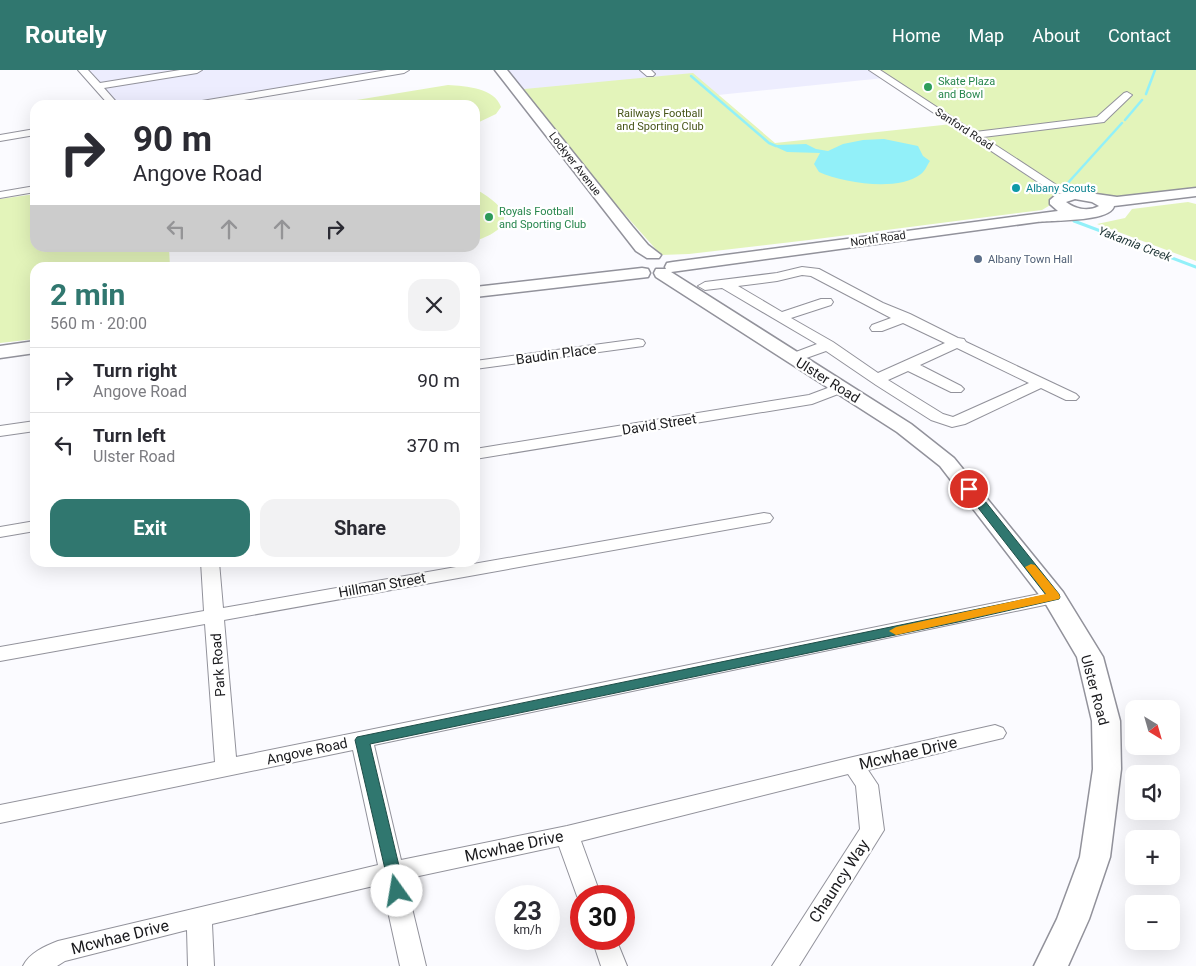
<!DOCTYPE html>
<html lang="en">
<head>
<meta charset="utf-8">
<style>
	:root { --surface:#fff; --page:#f2f2f3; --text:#2b2b33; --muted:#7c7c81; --line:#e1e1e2; --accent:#30776f }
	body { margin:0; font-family:Roboto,sans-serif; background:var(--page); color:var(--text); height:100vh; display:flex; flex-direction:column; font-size:19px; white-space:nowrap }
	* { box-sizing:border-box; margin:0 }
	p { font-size:16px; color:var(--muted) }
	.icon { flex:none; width:28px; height:28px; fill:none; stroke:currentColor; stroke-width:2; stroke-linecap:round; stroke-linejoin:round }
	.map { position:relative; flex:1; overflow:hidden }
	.drawer { position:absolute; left:30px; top:192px; width:450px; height:305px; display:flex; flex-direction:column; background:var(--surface); border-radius:15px; box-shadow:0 5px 20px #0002 }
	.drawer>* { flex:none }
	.top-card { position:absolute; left:30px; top:30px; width:450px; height:152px; border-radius:15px; box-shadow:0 5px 20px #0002; background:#fff; color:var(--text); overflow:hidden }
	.needle { width:32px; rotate:143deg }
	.controls { position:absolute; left:1125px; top:630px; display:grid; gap:10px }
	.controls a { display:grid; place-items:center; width:55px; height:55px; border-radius:10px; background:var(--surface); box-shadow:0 5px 20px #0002; font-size:25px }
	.speed { position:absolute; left:495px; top:815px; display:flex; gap:10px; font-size:25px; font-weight:700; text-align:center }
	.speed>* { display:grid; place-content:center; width:65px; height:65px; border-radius:50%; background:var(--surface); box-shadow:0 5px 20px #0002; line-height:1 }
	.speed small { font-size:12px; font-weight:400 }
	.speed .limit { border:8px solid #d22; background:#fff; color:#111 }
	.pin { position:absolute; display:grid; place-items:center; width:42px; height:42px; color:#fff; margin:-21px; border:2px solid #fff; border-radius:50%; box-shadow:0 1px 5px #0007 }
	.me { position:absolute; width:55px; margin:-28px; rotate:347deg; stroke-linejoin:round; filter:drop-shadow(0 0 4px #0008) }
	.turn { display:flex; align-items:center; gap:18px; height:105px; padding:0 20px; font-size:22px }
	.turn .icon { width:65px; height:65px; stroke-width:2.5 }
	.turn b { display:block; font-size:35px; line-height:42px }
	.lanes { display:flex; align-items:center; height:48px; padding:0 20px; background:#0003; justify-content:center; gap:25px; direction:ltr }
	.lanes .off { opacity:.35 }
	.round { display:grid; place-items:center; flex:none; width:52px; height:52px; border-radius:15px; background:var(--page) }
	.overview { display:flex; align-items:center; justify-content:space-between; height:85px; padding:0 20px }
	h1 { font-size:30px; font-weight:700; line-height:38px; color:var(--accent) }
	.button { display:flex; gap:10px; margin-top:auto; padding:10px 20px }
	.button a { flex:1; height:58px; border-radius:15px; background:var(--accent); color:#fff; font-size:20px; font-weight:700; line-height:58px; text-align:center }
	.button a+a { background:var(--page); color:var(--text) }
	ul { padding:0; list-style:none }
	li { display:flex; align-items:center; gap:15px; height:65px; padding:0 20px; border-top:1px solid var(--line) }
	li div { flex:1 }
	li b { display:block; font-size:19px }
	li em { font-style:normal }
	header { display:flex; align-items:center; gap:30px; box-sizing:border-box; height:70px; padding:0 25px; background:var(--accent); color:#fff }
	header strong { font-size:24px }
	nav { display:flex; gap:28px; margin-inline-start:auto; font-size:18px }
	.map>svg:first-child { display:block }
</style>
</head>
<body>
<header>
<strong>Routely</strong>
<nav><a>Home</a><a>Map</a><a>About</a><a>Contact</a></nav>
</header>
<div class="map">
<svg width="1196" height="896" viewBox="0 0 1196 896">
	<rect width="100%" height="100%" fill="#fbfbff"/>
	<!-- built -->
	<path fill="#ededfe" d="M 86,0 L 397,0 L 189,35 L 117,35 Z
		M 505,0 L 872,0 L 884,8 L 718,25 L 519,19 Z"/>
	<!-- green -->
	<path fill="#e3f4ba" d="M 878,0 L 1196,0 L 1196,120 L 1121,130 L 1066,121 Z
		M 693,3 L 775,73 L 952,54 L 1052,123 L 1054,127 L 1052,134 L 1042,140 L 809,170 L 689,184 L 661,185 L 514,20 Z
		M 448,15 C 466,16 495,18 501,37 L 496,44 L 475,54 L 475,35 L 326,35 Z
		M 475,119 C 509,137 518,157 475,171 Z
		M 35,124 L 35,178 L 169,178 L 170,197 L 35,198 L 35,269 L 0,273 L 0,129 Z
		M 1188,132 L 1196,134 L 1196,191 L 1097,154 L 1125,148 L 1132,139 Z"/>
	<!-- water -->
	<path fill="#92f0f9" d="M 884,69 L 918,76 L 923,86 L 930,91 C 927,95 926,100 921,104 C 898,122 844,113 819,102 L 814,94 L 820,83 L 787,82 L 776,77 L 777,75 L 806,74 L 816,79 L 828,81 L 843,74 L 863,70 Z"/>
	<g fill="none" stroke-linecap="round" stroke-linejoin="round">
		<!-- stream-far1 -->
		<path stroke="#92f0f9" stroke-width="2.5" d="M 691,6 L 769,73 L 776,76
			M 1146,24 L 1155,0
			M 1125,50 L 1142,30
			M 1066,115 L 1122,53"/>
		<!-- stream -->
		<path stroke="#92f0f9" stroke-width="3" d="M 1074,151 L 1196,197"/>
		<!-- minor casing -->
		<g stroke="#92929b" stroke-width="2">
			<path id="minor" d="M 78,0 L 88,0 L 100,13 L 180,0 L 202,0 L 197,3 L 104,18 L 119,35 L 109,35 Z
				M 387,0 L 409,0 L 404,3 L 214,35 L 191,35 L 196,32 Z
				M 640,0 L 651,0 L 655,4 L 653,6 L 647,6 Z
				M 869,0 L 880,0 L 975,62 L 1097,47 L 1124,23 L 1127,22 L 1132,25 L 1104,52 L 983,67 L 1058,116 L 1079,123 L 1081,125 L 1075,128 L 1050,120 Z
				M 35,59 L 35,65 L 0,71 L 0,65 Z
				M 35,116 L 35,122 L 0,128 L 0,122 Z
				M 802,197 L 819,199 L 883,233 L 910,244 L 958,268 L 964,269 L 966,272 L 1076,324 L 1079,327 L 1076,330 L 1066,330 L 1041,318 L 965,354 L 952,357 L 931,350 L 876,315 L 826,281 L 798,291 L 788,291 L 786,288 L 788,285 L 817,274 L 722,218 L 705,220 L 698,216 L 705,212 L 777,203 ZM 802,205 L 811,206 L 891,248 L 872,255 L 870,258 L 872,261 L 882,261 L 903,253 L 945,273 L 878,303 L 833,272 L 791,248 L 831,235 L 833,232 L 831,229 L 821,229 L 782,242 L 738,216 L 777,211 ZM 957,278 L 1029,313 L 953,347 L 943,344 L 888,310 L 908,301 L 951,322 L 961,322 L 964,319 L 961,316 L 920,295 Z
				M 638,269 L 643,270 L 645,273 L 643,276 L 475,299 L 475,291 Z
				M 841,313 L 846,315 L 849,318 L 846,321 L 812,334 L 475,389 L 475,379 L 809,325 Z
				M 35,351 L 35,361 L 0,366 L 0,356 Z
				M 764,443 L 770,444 L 773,448 L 770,452 L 224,550 L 236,687 L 1054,521 L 1061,523 L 1063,527 L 1061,531 L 1054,533 L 374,675 L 401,790 L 567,756 L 853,687 L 995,655 L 1003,658 L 1006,663 L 1003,668 L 868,700 L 878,715 L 884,760 L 799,896 L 772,896 L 860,759 L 856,716 L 848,704 L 581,771 L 601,826 L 581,826 L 581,833 L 577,826 L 559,776 L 405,809 L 426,896 L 400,896 L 382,814 L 212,854 L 214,896 L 188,896 L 187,860 L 65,891 L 57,896 L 23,896 C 29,883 45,876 58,871 L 378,795 L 353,680 L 0,753 L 0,735 L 215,692 L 205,554 L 0,591 L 0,577 L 204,541 L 201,492 L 219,492 L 223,538 Z
				M 35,451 L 35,461 L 0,467 L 0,457 Z
				M 592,869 L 616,869 L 627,896 L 601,896 Z"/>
		</g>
		<!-- major casing -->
		<g stroke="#92929b" stroke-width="3">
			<path id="major" d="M 495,0 L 507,0 L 632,156 L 648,175 L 661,185 L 659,188 L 647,188 L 636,181 Z
				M 1196,118 L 1196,126 L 1114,136 C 1111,152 1052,150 1037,152 L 671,202 L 911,354 L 954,388 L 1063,522 L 1103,587 L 1120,651 L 1121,699 L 1110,787 L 1089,849 L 1068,896 L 1034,896 L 1057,849 L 1080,787 L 1093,699 L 1092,651 L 1077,587 L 1044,531 L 940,396 L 897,362 L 656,207 L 654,203 L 656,199 L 666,199 L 665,197 L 667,193 L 673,192 L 1058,141 L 1050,134 L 1050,130 L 1057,124 L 1075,121 L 1117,127 ZM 1075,129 L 1092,132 L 1099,136 C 1088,142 1075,139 1066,132 Z
				M 642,198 L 648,199 L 650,203 L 648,207 L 475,227 L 475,217 Z
				M 35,271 L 35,283 L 0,288 L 0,276 Z"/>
		</g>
		<!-- minor -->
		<use href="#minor" fill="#fff" fill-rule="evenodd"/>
		<!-- major -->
		<use href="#major" fill="#fff" fill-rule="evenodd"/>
	</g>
	<!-- route -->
	<path fill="#30776f" stroke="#1f4d48" d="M 969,415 L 973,416 L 1059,524 L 1060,527 L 1059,529 L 958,552 L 370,674 L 405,821 L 402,825 L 397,827 L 391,825 L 355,670 L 357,667 L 1046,525 L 965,421 L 963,419 Z"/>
	<!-- slow -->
	<path fill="#f59e0b" d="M 1031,494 L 1035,495 L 1059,524 L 1060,527 L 1059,529 L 896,565 L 889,561 L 896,557 L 1046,524 L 1025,497 Z"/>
	<!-- markers -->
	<g fill="#2e9e5b" stroke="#fff" stroke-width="2">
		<circle cx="928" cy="17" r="5"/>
		<circle cx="489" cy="147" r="5"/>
	</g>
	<circle fill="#0f9aa8" stroke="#fff" stroke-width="2" cx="1016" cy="118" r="5"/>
	<circle fill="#5c6f8a" stroke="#fff" stroke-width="2" cx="978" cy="189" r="5"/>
	<g text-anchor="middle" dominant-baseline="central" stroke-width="4.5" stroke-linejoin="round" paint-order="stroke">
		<!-- far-leisure labels -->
		<g font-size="11" fill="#27864d" stroke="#fff" text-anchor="start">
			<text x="938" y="11">Skate Plaza<tspan x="938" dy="13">and Bowl</tspan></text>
			<text x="499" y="141">Royals Football<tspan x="499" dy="13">and Sporting Club</tspan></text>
		</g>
		<!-- far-park labels -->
		<g font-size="11" fill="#475518" stroke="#fff">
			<text x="660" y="43">Railways Football<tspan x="660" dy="13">and Sporting Club</tspan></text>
		</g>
		<!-- far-street labels -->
		<g font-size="11" fill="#1a1a1d" stroke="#fff">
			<text transform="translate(964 59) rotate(33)">Sanford Road</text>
			<text transform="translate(575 94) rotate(52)">Lockyer Avenue</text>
			<text transform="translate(878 169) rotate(-8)">North Road</text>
		</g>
		<!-- far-culture labels -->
		<g font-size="11" fill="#0d838f" stroke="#fff" text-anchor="start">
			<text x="1026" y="118">Albany Scouts</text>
		</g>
		<!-- far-service labels -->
		<g font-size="11" fill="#4e5e75" stroke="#fff" text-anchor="start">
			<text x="988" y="189">Albany Town Hall</text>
		</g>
		<!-- far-water labels -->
		<g font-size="12" font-style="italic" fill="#1a3133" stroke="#fff">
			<text transform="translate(1135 174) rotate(21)">Yakamia Creek</text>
		</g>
		<!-- street labels -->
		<g font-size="14" fill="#1a1a1d" stroke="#fff">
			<text transform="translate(556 284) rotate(-8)">Baudin Place</text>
			<text transform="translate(828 310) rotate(32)">Ulster Road</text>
			<text transform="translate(659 354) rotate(-9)">David Street</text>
			<text transform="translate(382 515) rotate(-10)">Hillman Street</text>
			<text transform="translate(218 595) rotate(-94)">Park Road</text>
			<text transform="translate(1095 620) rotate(75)">Ulster Road</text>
			<text transform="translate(307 681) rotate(-12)">Angove Road</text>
		</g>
		<!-- near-street labels -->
		<g font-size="16" fill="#1a1a1d" stroke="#fff">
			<text transform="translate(908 683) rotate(-13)">Mcwhae Drive</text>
			<text transform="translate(514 776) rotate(-12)">Mcwhae Drive</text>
			<text transform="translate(839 811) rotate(-57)">Chauncy Way</text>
			<text transform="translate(120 867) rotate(-14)">Mcwhae Drive</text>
		</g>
	</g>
</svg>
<div class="controls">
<a><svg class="needle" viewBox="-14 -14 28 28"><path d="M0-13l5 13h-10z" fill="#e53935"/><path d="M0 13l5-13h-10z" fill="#7c7c81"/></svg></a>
<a><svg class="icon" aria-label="sound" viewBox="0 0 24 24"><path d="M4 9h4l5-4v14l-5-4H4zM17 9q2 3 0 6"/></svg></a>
<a>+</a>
<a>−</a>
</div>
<div class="speed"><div>23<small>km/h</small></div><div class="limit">30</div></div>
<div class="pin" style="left:969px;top:419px;background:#d93025"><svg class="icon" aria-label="arrive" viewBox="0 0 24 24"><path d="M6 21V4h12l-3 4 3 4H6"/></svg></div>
<svg class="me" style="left:397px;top:821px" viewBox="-20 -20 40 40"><circle r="19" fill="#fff"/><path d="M0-13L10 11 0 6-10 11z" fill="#30776f"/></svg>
<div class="top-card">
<div class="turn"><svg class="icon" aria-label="right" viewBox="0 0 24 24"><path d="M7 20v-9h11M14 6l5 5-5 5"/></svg><div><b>90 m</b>Angove Road</div></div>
<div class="lanes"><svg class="icon off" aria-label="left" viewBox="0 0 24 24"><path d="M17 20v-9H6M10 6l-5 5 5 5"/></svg><svg class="icon off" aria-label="ahead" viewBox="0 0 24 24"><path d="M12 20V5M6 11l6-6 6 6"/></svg><svg class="icon off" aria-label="ahead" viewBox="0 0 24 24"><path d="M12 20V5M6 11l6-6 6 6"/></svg><svg class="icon" aria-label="right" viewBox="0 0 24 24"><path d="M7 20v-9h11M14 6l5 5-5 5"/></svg></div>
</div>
<section class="drawer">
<div class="overview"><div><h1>2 min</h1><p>560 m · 20:00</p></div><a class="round"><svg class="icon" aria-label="close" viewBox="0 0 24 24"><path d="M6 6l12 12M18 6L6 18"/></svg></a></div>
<ul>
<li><svg class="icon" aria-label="right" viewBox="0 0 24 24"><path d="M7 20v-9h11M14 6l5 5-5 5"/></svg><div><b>Turn right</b><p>Angove Road</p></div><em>90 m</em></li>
<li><svg class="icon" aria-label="left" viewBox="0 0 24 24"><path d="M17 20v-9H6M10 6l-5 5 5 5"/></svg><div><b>Turn left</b><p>Ulster Road</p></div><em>370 m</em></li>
</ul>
<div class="button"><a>Exit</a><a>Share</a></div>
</section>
</div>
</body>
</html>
